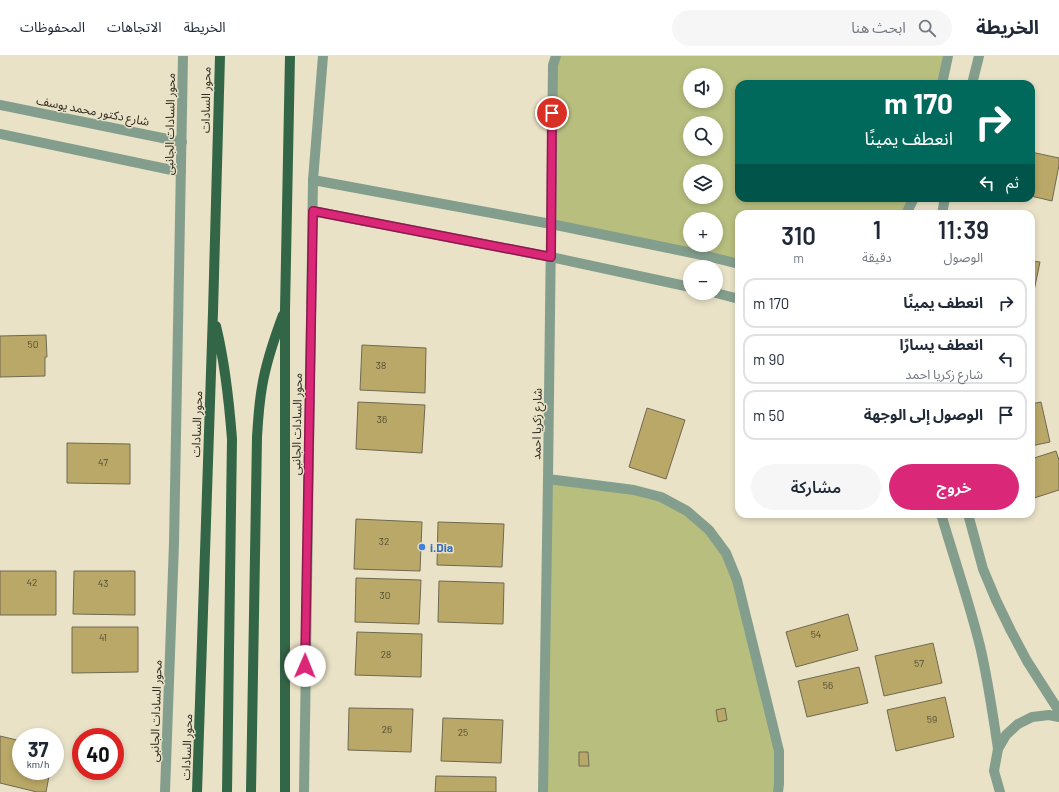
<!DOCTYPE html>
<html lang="ar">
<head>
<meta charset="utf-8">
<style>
	:root { --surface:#fff; --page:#f6f6f7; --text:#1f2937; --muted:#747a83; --line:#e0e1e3; --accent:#db2777 }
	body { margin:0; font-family:Barlow,"Noto Sans Arabic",sans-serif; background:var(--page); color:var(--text); direction:rtl; height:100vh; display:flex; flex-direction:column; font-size:15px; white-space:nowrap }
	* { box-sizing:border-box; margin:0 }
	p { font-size:13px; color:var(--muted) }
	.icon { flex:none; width:22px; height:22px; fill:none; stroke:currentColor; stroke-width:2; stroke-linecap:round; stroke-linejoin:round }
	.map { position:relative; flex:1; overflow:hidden; direction:ltr }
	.details { position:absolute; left:735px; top:154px; width:300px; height:308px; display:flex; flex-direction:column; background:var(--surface); border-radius:12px; box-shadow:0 2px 6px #0003; direction:rtl }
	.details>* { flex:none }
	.banner { position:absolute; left:735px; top:24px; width:300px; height:122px; border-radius:12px; box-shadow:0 2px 6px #0003; direction:rtl; background:#00695c; color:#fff; overflow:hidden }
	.tools { position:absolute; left:683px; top:12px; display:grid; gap:8px }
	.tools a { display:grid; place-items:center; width:40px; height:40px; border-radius:50%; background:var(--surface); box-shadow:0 2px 6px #0003; font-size:20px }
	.speed { position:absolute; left:12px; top:672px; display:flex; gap:8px; font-size:20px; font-weight:700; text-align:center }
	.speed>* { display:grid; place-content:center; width:52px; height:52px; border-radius:50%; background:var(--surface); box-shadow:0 2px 6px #0003; line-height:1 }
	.speed small { font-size:10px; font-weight:400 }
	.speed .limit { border:6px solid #d22; background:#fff; color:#111 }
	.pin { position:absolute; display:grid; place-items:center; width:34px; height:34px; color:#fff; margin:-17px; border:2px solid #fff; border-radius:50%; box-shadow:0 1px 4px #0007 }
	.me { position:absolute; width:44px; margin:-22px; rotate:1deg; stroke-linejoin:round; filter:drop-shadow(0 0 3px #0008) }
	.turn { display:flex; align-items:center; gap:14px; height:84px; padding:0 16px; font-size:18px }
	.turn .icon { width:52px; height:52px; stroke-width:2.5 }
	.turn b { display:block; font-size:28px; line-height:34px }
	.then { display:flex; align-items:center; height:38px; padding:0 16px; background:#0003; gap:8px; font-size:15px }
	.eta { display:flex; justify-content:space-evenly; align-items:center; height:68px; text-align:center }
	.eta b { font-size:24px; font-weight:600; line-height:28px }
	.cta { display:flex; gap:8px; margin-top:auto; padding:8px 16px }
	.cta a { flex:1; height:46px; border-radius:24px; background:var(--accent); color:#fff; font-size:16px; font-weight:600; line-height:46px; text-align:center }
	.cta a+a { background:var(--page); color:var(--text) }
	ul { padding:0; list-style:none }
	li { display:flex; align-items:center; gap:12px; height:50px; margin:0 8px 6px; padding:0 8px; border:2px solid var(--line); border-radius:12px }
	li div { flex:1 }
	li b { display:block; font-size:15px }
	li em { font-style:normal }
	header { display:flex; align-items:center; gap:24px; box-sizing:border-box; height:56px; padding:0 20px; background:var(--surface); border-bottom:1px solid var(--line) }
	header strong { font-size:19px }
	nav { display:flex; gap:22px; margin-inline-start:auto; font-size:14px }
	.search { width:280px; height:36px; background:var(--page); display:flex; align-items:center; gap:10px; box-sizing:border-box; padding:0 14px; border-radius:22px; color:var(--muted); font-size:15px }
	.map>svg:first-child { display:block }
</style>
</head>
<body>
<header>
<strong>الخريطة</strong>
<div class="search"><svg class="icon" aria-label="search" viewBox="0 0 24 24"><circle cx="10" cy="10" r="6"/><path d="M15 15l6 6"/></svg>ابحث هنا</div>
<nav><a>الخريطة</a><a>الاتجاهات</a><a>المحفوظات</a></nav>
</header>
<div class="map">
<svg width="1059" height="736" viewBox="0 0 1059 736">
	<rect width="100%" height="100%" fill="#e9e2c7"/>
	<!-- green -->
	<path fill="#b8be7e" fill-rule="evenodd" d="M 556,0 L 948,0 L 942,28 L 739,28 L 739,142 L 914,142 L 906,158 L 739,158 L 739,208 L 551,168 ZM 690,19 L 716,19 L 716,45 L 690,45 ZM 690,67 L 716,67 L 716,93 L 690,93 ZM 690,115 L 716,115 L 716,141 L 690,141 ZM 690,163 L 716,163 L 716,189 L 690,189 Z
		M 548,423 L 634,434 L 687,455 L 726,497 L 779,695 L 778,736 L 543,736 Z"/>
	<!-- building -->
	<path fill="#b9a867" stroke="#706951" d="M 1031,96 L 1059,102 L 1059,109 L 1052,145 L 1031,140 Z
		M 1031,205 L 1040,206 L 1032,244 L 1031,244 Z
		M 46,279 L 47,301 L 45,301 L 45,320 L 0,321 L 0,280 Z
		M 362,289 L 426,292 L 425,337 L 360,334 Z
		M 358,346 L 425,349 L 422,397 L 356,393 Z
		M 1041,346 L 1050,386 L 1031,390 L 1031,348 Z
		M 647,352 L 685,364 L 666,423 L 629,411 Z
		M 67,387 L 130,388 L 130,428 L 67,427 Z
		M 1056,395 L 1059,404 L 1059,434 L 1031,443 L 1031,403 Z
		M 356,463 L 422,466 L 420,515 L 354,513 Z
		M 438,466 L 504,468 L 502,511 L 437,509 Z
		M 0,515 L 56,515 L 56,559 L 0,559 Z
		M 74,515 L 135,515 L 135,559 L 73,558 Z
		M 356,522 L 421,524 L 419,568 L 355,566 Z
		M 439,525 L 504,527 L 503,568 L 438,566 Z
		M 848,558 L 858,594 L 796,611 L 786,576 Z
		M 72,571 L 138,571 L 138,616 L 72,617 Z
		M 357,576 L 422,578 L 421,621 L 355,619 Z
		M 933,587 L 942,627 L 884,640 L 875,600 Z
		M 859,611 L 868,647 L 807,661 L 798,625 Z
		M 945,641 L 954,681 L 896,695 L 887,654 Z
		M 349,652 L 413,653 L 411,696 L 348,694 Z
		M 725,652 L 727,664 L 718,666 L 716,654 Z
		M 443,662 L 503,664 L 501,707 L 441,705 Z
		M 0,680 L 21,685 L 21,715 L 50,715 L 46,736 L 37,736 L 0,727 Z
		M 579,696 L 588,696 L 589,710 L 579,710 Z
		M 436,720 L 496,721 L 496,736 L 435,736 Z"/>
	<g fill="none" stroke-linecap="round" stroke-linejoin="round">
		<!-- minor -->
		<path stroke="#849e8d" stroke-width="10" d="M 942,28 L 948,0
			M 972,28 L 979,0
			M 0,49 L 182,86
			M 0,78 L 181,116
			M 313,124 L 551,168 L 707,200 L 739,208
			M 313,155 L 551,201 L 690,231
			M 906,158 L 914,142
			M 942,158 L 945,142
			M 716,237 L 739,243
			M 548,423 L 634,434 L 661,441 L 687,455 L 709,474 L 726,497 L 737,524 L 779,695 L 779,728 L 778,736
			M 941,458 C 954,502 969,546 980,590 C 988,624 993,659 998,693
			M 968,458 L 983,513 L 996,544 L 1011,575 L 1027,605 L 1059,655
			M 543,736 L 548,423 L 553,9 L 556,0
			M 1000,736 L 994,715 L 998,693 L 1006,679 L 1018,668 L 1032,661 L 1049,659 L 1059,661"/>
		<!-- tertiary -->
		<path stroke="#849e8d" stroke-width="10" d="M 165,736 L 174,487 L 183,0
			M 304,736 L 313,124 L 323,0"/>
		<!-- primary -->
		<path stroke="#336547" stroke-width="10" d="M 216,270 C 225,307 229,344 232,383 L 227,736
			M 197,736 L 213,256 L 220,0
			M 251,736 L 257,381 C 258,364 259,348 262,331 C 266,306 274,283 283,259
			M 285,736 L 285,254 L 290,0"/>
	</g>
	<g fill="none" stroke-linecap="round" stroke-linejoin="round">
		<!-- route casing -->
		<g stroke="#8e194d" stroke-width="10">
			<path id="route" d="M 305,610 L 313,155 L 551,201 L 552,57"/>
		</g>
		<!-- route -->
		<use href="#route" stroke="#db2777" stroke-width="7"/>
	</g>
	<!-- markers -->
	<circle fill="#3f7fe0" stroke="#e9e2c7" stroke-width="1.5" cx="422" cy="491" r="4"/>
	<g text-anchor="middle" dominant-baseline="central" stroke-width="3" stroke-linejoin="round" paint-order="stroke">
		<!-- number labels -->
		<g font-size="10" fill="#4f4a31">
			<text x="33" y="288">50</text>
			<text x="381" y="309">38</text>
			<text x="382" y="363">36</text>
			<text x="103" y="406">47</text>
			<text x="384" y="485">32</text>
			<text x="32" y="526">42</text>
			<text x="103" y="527">43</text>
			<text x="385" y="539">30</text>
			<text x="816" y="578">54</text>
			<text x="103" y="581">41</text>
			<text x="386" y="598">28</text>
			<text x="919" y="607">57</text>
			<text x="828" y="629">56</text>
			<text x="932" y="663">59</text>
			<text x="387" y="673">26</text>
			<text x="463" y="676">25</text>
		</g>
		<!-- street labels -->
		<g font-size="12" fill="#2c2a1f" stroke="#e9e2c7">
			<text transform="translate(205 44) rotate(-89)">محور السادات</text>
			<text transform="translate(93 54) rotate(11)">شارع دكتور محمد يوسف</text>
			<text transform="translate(169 68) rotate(-89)">محور السادات الجانبى</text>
			<text transform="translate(196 368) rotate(-88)">محور السادات</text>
			<text transform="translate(296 368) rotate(-89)">محور السادات الجانبى</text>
			<text transform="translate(536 368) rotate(-89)">شارع زكريا احمد</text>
			<text transform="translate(155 655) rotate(-88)">محور السادات الجانبى</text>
			<text transform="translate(186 691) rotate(-88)">محور السادات</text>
		</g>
		<!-- shop labels -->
		<g font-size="12" font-weight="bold" fill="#366cbe" stroke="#e9e2c7" text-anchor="start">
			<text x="430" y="491">i.Dia</text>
		</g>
	</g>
</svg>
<div class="tools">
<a><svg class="icon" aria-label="sound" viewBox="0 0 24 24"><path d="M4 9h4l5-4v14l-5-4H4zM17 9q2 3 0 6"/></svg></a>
<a><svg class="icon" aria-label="search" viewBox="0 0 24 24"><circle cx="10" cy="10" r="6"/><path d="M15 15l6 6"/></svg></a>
<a><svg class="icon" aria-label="layers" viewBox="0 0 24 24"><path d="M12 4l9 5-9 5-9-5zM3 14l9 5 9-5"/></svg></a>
<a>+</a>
<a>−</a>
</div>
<div class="speed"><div>37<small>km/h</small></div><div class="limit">40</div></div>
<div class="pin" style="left:552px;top:57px;background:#d93025"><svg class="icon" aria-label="arrive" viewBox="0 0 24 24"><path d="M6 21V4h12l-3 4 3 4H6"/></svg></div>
<svg class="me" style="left:305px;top:610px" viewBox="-20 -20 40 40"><circle r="19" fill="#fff"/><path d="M0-13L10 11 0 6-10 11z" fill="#db2777"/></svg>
<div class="banner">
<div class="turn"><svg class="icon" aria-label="right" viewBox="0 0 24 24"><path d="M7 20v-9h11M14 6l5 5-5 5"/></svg><div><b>170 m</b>انعطف يمينًا</div></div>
<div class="then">ثم<svg class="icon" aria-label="left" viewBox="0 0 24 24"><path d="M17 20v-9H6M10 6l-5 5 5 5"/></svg></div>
</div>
<section class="details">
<div class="eta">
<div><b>11:39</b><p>الوصول</p></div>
<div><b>1</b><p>دقيقة</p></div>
<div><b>310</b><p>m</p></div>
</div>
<ul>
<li><svg class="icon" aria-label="right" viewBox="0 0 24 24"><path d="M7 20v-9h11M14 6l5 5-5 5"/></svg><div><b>انعطف يمينًا</b></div><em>170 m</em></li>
<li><svg class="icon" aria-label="left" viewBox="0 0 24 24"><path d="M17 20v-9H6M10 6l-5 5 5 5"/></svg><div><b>انعطف يسارًا</b><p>شارع زكريا احمد</p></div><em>90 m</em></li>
<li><svg class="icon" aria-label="arrive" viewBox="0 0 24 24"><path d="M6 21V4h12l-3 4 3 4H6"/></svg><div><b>الوصول إلى الوجهة</b></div><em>50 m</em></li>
</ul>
<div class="cta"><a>خروج</a><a>مشاركة</a></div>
</section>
</div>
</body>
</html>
